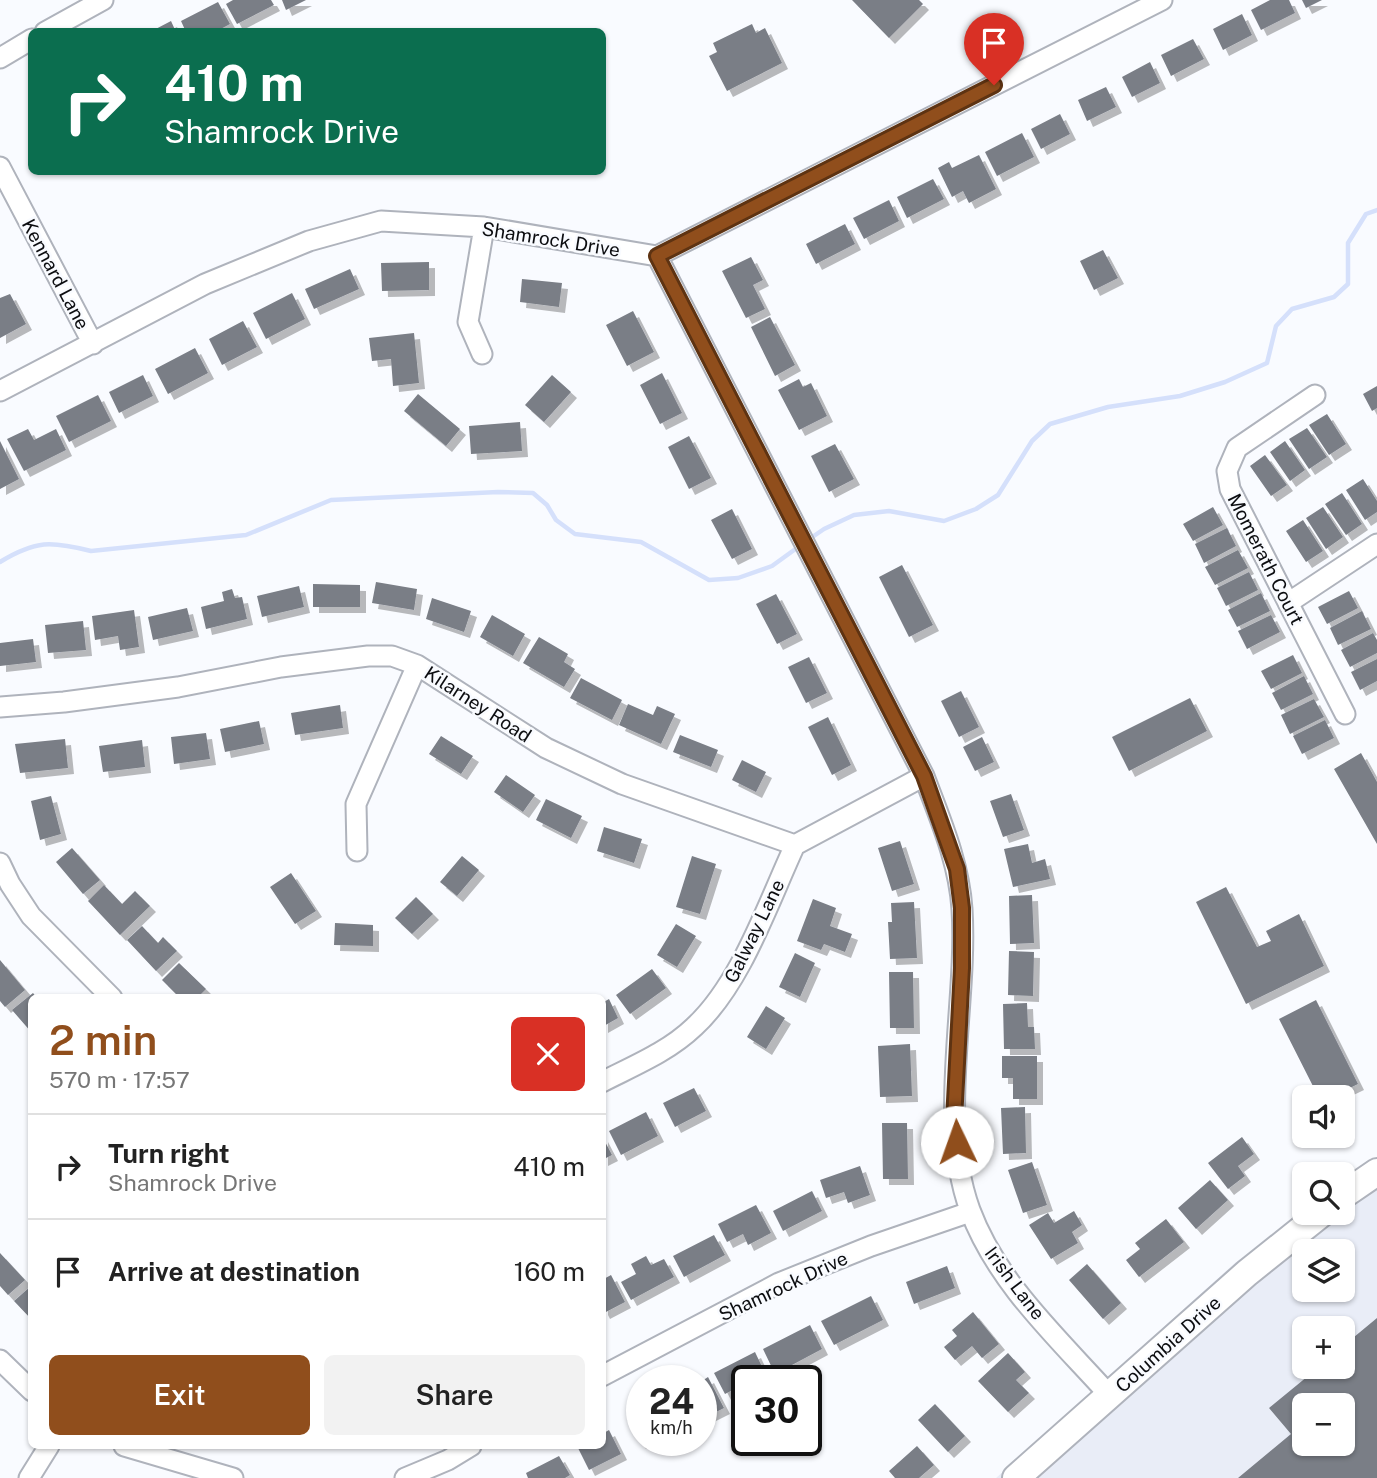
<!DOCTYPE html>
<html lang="en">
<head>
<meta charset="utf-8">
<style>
	:root { --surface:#fff; --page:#f2f2f2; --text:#222; --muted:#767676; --line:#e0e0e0; --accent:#904e1c }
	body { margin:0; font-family:"Public Sans",sans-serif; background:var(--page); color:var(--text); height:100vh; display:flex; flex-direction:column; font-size:26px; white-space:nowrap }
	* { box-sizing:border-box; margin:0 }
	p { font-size:23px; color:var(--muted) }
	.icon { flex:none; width:38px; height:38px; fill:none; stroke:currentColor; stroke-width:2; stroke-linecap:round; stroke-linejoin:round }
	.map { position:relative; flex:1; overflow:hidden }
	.sheet { position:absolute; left:28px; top:994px; width:578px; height:455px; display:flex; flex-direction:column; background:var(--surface); border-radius:10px; box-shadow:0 2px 5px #0004 }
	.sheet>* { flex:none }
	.banner { position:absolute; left:28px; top:28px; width:578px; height:147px; border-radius:10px; box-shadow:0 2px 5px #0004; background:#0b6e4f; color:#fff; overflow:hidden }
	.buttons { position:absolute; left:1292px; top:1085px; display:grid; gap:14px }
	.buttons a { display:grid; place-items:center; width:63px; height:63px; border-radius:10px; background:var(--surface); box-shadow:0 2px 5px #0004; font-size:35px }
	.speed { position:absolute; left:626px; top:1365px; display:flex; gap:14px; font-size:35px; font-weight:700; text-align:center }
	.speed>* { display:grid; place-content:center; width:91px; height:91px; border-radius:50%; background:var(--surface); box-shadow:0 2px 5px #0004; line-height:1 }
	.speed small { font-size:18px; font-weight:400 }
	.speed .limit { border:4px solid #111; border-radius:10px; background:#fff; color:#111 }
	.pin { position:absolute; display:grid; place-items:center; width:60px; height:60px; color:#fff; margin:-72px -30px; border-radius:50% 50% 50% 0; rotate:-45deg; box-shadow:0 0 7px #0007 }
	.pin .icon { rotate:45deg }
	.me { position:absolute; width:77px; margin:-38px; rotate:357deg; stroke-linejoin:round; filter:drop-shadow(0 0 5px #0008) }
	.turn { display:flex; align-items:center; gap:24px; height:147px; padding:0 21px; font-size:32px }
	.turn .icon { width:91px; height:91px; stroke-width:2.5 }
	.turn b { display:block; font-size:49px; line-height:60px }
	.round { display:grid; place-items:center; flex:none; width:74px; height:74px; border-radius:10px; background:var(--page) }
	.summary { display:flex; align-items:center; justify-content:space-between; height:119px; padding:0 21px }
	h1 { font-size:42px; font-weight:600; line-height:52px; color:var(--accent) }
	.cta { display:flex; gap:14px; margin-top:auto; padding:14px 21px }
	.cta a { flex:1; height:80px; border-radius:10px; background:var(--accent); color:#fff; font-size:28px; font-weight:600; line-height:80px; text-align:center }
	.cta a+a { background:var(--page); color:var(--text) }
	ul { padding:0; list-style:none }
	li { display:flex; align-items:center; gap:21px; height:105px; padding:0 21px; border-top:2px solid var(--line) }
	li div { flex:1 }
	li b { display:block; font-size:26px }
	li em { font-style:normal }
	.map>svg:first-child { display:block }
</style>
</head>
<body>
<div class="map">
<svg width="1377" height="1478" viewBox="0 0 1377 1478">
	<defs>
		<filter id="shadow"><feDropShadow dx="6" dy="6" stdDeviation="0" flood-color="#0004"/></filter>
	</defs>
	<rect width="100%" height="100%" fill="#f9fbff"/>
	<!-- built -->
	<path fill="#e9edf7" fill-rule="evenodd" d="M 1377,1171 L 1377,1478 L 996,1478 L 1236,1262 L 1312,1213 L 1342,1213 L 1342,1193 ZM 1304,1251 L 1342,1251 L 1342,1290 L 1304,1290 ZM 1304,1328 L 1342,1328 L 1342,1367 L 1304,1367 ZM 1304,1405 L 1342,1405 L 1342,1444 L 1304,1444 Z"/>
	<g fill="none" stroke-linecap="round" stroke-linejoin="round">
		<!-- stream -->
		<path stroke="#d5e0fb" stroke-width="4.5" d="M 808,540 L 824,529 L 854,515 L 889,511 L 944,521 L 976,509 L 998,495 L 1032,441 L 1050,424 L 1108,407 L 1180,396 L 1225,382 L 1267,363 L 1276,326 L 1292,309 L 1334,297 L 1348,284 L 1348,243 L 1366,214 L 1377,210
			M 0,562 C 36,540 51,541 91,551 L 246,535 L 331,500 L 498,492 L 533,493 L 547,505 L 556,520 L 575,534 L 641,542 L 709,580 L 738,578 L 772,566 L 801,545"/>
	</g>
	<!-- building -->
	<path fill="#7a7e86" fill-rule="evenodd" filter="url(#shadow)" d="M 233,0 L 271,0 L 274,5 L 237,24 L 226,4 Z
		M 282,0 L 306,0 L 286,10 Z
		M 852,0 L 919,0 L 923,4 L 889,38 Z
		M 1270,0 L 1289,0 L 1295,13 L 1261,30 L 1251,10 Z
		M 1302,0 L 1322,0 L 1306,8 Z
		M 218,2 L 230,24 L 215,32 L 186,32 L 181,21 Z
		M 1242,14 L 1252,35 L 1223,50 L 1213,29 Z
		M 171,21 L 176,32 L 150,32 Z
		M 752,24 L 756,33 L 765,28 L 782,63 L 727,91 L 709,56 L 717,52 L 713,43 Z
		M 1193,39 L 1204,59 L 1171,76 L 1161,55 Z
		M 1150,62 L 1160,83 L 1132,97 L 1122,77 Z
		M 1106,87 L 1116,107 L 1087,121 L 1078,100 Z
		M 1060,114 L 1070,134 L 1041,149 L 1031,129 Z
		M 1022,133 L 1034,157 L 997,176 L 985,152 Z
		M 979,155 L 996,189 L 969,203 L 963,191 L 952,197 L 938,168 L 949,162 L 952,168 Z
		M 933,179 L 944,199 L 907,218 L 897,197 Z
		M 889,200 L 899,221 L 864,239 L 853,218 Z
		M 845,224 L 855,244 L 816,264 L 806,244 Z
		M 1103,250 L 1118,278 L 1094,290 L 1080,261 Z
		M 751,257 L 763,280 L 753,285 L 765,309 L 746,318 L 722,271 Z
		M 429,262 L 429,290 L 382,291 L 381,263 Z
		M 350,269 L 359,289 L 314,309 L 305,289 Z
		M 522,279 L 562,283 L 559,307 L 520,302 Z
		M 292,293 L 305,319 L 266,339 L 253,313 Z
		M 10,294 L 26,324 L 0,338 L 0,298 Z
		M 633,311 L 654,352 L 627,366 L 606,325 Z
		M 770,317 L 795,365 L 775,376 L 751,327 Z
		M 243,321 L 257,347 L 222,365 L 209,339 Z
		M 414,333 L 419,383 L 393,386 L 391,359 L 372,361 L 369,338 Z
		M 195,348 L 208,373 L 168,394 L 155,369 Z
		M 662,373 L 682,413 L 660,424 L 640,385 Z
		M 143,375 L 153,396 L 119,413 L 109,392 Z
		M 552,375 L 571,392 L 544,422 L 525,405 Z
		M 799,379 L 803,387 L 811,383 L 827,416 L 799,430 L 778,390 Z
		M 1377,386 L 1377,408 L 1372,411 L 1363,394 Z
		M 418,394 L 460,429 L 446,446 L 404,411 Z
		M 98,395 L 111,421 L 69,442 L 56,416 Z
		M 1327,414 L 1346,444 L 1329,455 L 1309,425 Z
		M 520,422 L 522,451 L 471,454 L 469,426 Z
		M 1307,428 L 1327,457 L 1309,469 L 1289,439 Z
		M 28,429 L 34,440 L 56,429 L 66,450 L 24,471 L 7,439 Z
		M 689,436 L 711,478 L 689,489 L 668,447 Z
		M 0,441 L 19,479 L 0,489 Z
		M 1285,441 L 1305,470 L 1290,481 L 1270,452 Z
		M 835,444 L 854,479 L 829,492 L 811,456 Z
		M 1265,455 L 1287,485 L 1271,496 L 1250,466 Z
		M 1363,479 L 1377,501 L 1377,512 L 1365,520 L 1346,490 Z
		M 1342,493 L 1362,524 L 1346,535 L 1325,504 Z
		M 1213,507 L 1223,525 L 1193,541 L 1183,524 Z
		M 1323,507 L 1343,537 L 1326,549 L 1306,518 Z
		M 732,509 L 752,549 L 732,559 L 711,520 Z
		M 1303,520 L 1323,551 L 1306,562 L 1286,531 Z
		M 1227,528 L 1236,546 L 1204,563 L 1195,544 Z
		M 1238,550 L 1248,568 L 1215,585 L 1205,567 Z
		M 902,565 L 933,625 L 909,637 L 879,577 Z
		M 1249,572 L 1258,590 L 1226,606 L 1217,588 Z
		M 376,582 L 417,589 L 414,610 L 372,603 Z
		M 313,584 L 360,585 L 360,607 L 313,607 Z
		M 299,586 L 304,607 L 262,617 L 257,596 Z
		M 232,589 L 235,598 L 242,597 L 247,619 L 206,629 L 201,607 L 224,601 L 222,592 Z
		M 1349,591 L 1358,608 L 1327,624 L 1318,607 Z
		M 1261,593 L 1270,611 L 1237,627 L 1228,610 Z
		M 776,594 L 797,634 L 777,644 L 756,604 Z
		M 432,598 L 471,611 L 464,632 L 426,619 Z
		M 187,608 L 193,631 L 153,640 L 148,617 Z
		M 134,610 L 139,647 L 120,650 L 118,636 L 95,640 L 92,616 Z
		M 1362,611 L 1371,629 L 1338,645 L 1330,628 Z
		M 492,615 L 525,634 L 513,656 L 480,637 Z
		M 1271,615 L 1280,632 L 1247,649 L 1238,631 Z
		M 83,621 L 86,650 L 48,653 L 45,625 Z
		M 1373,633 L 1377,640 L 1377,653 L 1350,667 L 1341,650 Z
		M 539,637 L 568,654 L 564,662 L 575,669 L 564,687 L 523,663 Z
		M 33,639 L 36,662 L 0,666 L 0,643 Z
		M 1293,655 L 1302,673 L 1271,689 L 1261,671 Z
		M 809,657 L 827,693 L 806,703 L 788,667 Z
		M 1377,659 L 1377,681 L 1360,690 L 1351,672 Z
		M 1304,676 L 1313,694 L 1281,710 L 1272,693 Z
		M 581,678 L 622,700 L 612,720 L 570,698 Z
		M 961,691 L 979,727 L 959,737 L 941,701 Z
		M 1190,698 L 1207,731 L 1129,771 L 1112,737 Z
		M 1314,699 L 1324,717 L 1290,734 L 1281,715 Z
		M 628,704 L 653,715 L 657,706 L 675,714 L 661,744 L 619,725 Z
		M 340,705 L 343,728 L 295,735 L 291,713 Z
		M 828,717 L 851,765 L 832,775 L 808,727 Z
		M 1325,720 L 1334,738 L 1302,754 L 1293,736 Z
		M 259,721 L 264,744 L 225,752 L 220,729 Z
		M 206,733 L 210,759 L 174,764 L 171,737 Z
		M 680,735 L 718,750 L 711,767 L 673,752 Z
		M 441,736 L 473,756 L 461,774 L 429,754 Z
		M 982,737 L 994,762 L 975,771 L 963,747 Z
		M 65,739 L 68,768 L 20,773 L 15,744 Z
		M 142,740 L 145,767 L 103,772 L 99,746 Z
		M 1361,753 L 1377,782 L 1377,844 L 1334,769 Z
		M 742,760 L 766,772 L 756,792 L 732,780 Z
		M 506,775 L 535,795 L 523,812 L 494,792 Z
		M 1011,794 L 1024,830 L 1003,837 L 990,801 Z
		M 51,796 L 61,834 L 40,840 L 31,801 Z
		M 546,799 L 582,816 L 571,838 L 536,820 Z
		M 604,827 L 642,839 L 634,863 L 597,851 Z
		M 900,841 L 914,884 L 892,891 L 878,848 Z
		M 1028,844 L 1032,863 L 1045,859 L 1050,879 L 1013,887 L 1004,849 Z
		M 72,848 L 100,880 L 83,894 L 56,862 Z
		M 462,856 L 479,870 L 457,896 L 440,882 Z
		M 692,856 L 716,864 L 700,914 L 676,907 Z
		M 291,873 L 316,911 L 295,924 L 270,887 Z
		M 104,885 L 122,904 L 135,891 L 150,906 L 120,935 L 88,901 Z
		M 1226,887 L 1257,947 L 1271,941 L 1266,931 L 1299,914 L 1324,966 L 1246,1004 L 1196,902 Z
		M 1032,895 L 1034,943 L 1010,944 L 1009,896 Z
		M 416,897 L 433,914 L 412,934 L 395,918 Z
		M 813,899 L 836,908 L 830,926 L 852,934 L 845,952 L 824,944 L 821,950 L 797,941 Z
		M 914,902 L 917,958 L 890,959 L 888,922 L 892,922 L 891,903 Z
		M 335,923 L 373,925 L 373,946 L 334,945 Z
		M 676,924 L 696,936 L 677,967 L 657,955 Z
		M 142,926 L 158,943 L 163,937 L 177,951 L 156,971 L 127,940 Z
		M 1009,951 L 1034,952 L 1033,996 L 1008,995 Z
		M 795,953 L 815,963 L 800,997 L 779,987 Z
		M 0,960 L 25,990 L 5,1007 L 0,1001 Z
		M 179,963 L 206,989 L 197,998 L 180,998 L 162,980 Z
		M 652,969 L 666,988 L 630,1014 L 616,995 Z
		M 889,972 L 913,972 L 914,1028 L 890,1028 Z
		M 33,993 L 37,998 L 32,998 L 32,1033 L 12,1010 Z
		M 609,999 L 618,1018 L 602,1027 L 602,1003 Z
		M 1316,1000 L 1358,1084 L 1331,1097 L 1326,1097 L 1324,1093 L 1318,1096 L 1279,1019 Z
		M 1027,1003 L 1028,1027 L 1034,1027 L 1035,1049 L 1004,1049 L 1003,1004 Z
		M 766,1006 L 785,1018 L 766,1049 L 747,1037 Z
		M 910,1044 L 912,1096 L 880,1097 L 878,1046 Z
		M 1002,1056 L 1037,1056 L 1037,1099 L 1013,1099 L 1013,1078 L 1002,1078 Z
		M 694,1088 L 706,1111 L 675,1127 L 663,1103 Z
		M 1025,1107 L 1026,1153 L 1003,1154 L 1001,1108 Z
		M 646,1112 L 658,1136 L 621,1155 L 609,1131 Z
		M 882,1123 L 907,1123 L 908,1179 L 883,1179 Z
		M 602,1136 L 612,1155 L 602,1160 Z
		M 1242,1137 L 1254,1154 L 1238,1166 L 1245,1176 L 1228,1189 L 1208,1163 Z
		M 1032,1162 L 1047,1205 L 1023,1213 L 1008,1170 Z
		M 860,1166 L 870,1195 L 848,1203 L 844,1192 L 826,1198 L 820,1180 Z
		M 1210,1180 L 1228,1200 L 1196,1229 L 1178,1208 Z
		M 812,1191 L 822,1211 L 783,1231 L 773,1211 Z
		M 756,1205 L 771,1233 L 748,1245 L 743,1234 L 727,1242 L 718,1224 Z
		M 1074,1211 L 1082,1225 L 1072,1232 L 1078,1243 L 1051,1259 L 1029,1225 L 1048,1213 L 1054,1223 Z
		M 1166,1219 L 1184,1242 L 1139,1277 L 1126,1260 L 1140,1249 L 1135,1243 Z
		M 714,1235 L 725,1255 L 684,1277 L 673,1256 Z
		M 0,1253 L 25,1280 L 8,1295 L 0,1286 Z
		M 646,1256 L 651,1265 L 664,1259 L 674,1277 L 631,1300 L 621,1282 L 636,1274 L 631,1264 Z
		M 1087,1264 L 1121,1303 L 1103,1319 L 1069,1280 Z
		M 947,1266 L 955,1288 L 914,1304 L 906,1282 Z
		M 611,1275 L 625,1302 L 604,1313 L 602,1309 L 602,1280 Z
		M 32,1285 L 32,1320 L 14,1301 Z
		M 871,1296 L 883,1320 L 834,1345 L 821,1321 Z
		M 973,1312 L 999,1344 L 982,1358 L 972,1346 L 955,1360 L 944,1347 L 957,1336 L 952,1330 Z
		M 1377,1318 L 1377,1478 L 1238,1478 L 1291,1434 L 1269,1408 L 1319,1367 L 1342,1367 L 1342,1347 ZM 1304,1405 L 1342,1405 L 1342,1444 L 1304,1444 Z
		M 810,1325 L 822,1349 L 775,1374 L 763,1349 Z
		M 755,1352 L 765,1373 L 725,1394 L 714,1373 Z
		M 1008,1353 L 1025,1372 L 1016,1380 L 1029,1393 L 1008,1412 L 978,1381 Z
		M 708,1377 L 724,1408 L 706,1417 L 702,1409 L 702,1381 Z
		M 935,1404 L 965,1436 L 948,1452 L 918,1420 Z
		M 642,1412 L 642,1442 L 640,1443 L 627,1419 Z
		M 609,1430 L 621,1454 L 589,1470 L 577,1446 L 602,1446 L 602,1434 Z
		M 917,1446 L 934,1465 L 919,1478 L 895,1478 L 889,1471 Z
		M 559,1456 L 570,1475 L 565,1478 L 528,1478 L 526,1473 Z"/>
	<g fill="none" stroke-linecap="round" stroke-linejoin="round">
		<!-- minor casing -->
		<g stroke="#afb3bc" stroke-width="23">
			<path id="minor" d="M 45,32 L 103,0
				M 0,58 L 32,39
				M 0,167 L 93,344
				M 657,256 L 924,776 C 940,819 959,862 962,909 C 968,1003 937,1121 970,1210 C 997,1283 1058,1338 1110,1396
				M 482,354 L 468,322 L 484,227
				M 0,391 L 205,284 L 309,241 L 381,221 L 484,227 L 657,256 L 1162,0
				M 1315,395 L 1237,448 L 1227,471 L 1230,489 L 1345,714
				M 1288,603 L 1377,544
				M 0,707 L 64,702 L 178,687 L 281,667 L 368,656 L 392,656 L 417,665 L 546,748 L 622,784 L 795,845 L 924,776
				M 357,851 L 356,804 L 417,665
				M 0,863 L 10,884 L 31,916 L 112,998
				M 602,1082 C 633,1066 668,1052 694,1027 C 741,984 768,903 795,845
				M 0,1360 L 32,1391
				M 602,1376 L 779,1283 L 871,1246 L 970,1212
				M 124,1446 L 233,1478
				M 29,1478 L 49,1446
				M 405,1478 L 448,1460 L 471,1446"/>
		</g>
		<!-- secondary casing -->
		<g stroke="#afb3bc" stroke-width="30">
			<path id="secondary" d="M 1342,1196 L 1377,1172
				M 1016,1478 L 1247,1273 L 1322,1213"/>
		</g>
		<!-- minor -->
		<use href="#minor" stroke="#fff" stroke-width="19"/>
		<!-- secondary -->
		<use href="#secondary" stroke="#fff" stroke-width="26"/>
	</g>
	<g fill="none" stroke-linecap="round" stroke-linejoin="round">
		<!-- route casing -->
		<g stroke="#5e3312" stroke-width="18">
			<path id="route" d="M 957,1142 L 954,1120 L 962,968 L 962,908 L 957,869 L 924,776 L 657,256 L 994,85"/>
		</g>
		<!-- route -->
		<use href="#route" stroke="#904e1c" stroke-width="12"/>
	</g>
	<g text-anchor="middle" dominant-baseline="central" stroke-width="5" stroke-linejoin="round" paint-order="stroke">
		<!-- street labels -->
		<g font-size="19" fill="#0c0d10" stroke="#f9fbff">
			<text transform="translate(551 239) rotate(9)">Shamrock Drive</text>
			<text transform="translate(56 274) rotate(62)">Kennard Lane</text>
			<text transform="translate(1266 559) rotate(63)">Momerath Court</text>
			<text transform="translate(478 704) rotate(33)">Kilarney Road</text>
			<text transform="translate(754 931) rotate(-64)">Galway Lane</text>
			<text transform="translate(1015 1283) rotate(53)">Irish Lane</text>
			<text transform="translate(783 1286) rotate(-25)">Shamrock Drive</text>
			<text transform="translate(1168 1344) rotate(-42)">Columbia Drive</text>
		</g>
	</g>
</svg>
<div class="buttons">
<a><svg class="icon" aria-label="sound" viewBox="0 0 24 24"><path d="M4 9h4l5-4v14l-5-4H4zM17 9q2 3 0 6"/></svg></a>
<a><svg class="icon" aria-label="search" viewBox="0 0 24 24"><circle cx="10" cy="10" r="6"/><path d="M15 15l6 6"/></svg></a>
<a><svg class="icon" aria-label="layers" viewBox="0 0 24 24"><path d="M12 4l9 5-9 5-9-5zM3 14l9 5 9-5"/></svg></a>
<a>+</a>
<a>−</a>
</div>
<div class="speed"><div>24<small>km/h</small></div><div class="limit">30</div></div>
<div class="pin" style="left:994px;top:85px;background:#d93025"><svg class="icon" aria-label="arrive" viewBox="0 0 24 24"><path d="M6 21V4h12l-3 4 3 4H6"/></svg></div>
<svg class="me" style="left:957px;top:1142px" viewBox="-20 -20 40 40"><circle r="19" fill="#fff"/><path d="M0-13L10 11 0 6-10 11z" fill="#904e1c"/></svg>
<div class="banner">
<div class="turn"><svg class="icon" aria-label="right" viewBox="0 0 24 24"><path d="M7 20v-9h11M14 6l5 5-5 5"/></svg><div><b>410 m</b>Shamrock Drive</div></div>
</div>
<section class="sheet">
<div class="summary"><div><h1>2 min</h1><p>570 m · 17:57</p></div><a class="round" style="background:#d93025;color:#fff"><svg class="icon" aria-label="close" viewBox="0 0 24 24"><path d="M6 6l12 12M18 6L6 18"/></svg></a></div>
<ul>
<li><svg class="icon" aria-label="right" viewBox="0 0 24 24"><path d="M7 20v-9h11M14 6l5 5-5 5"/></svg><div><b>Turn right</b><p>Shamrock Drive</p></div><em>410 m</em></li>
<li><svg class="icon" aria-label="arrive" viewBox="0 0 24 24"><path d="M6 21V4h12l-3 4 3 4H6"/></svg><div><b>Arrive at destination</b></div><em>160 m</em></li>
</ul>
<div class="cta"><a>Exit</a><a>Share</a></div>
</section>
</div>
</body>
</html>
